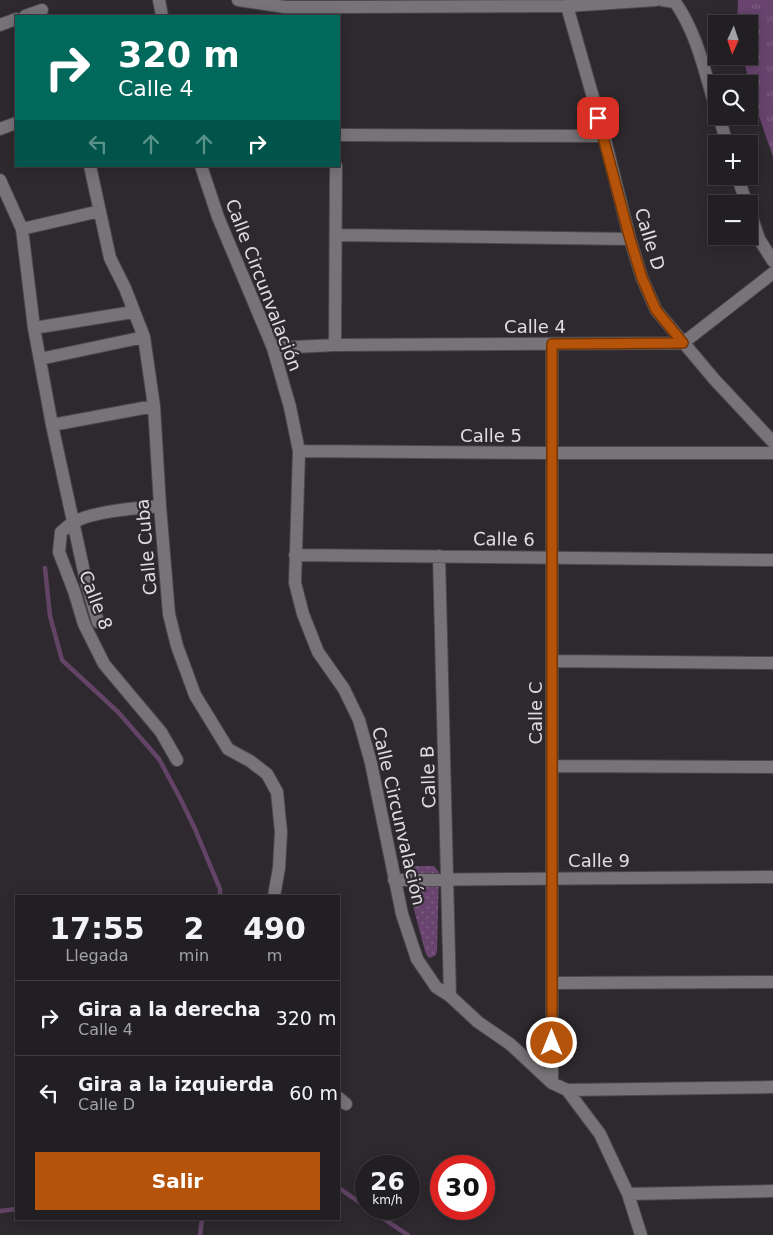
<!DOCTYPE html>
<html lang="es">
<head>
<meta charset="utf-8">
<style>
	:root { --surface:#221f22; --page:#2e2c2f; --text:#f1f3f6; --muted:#a2a2a5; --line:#3f3d40; --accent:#b45309 }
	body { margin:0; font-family:"DejaVu Sans",sans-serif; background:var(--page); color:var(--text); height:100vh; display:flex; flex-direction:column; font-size:19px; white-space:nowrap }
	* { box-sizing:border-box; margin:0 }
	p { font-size:16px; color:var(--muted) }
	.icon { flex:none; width:28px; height:28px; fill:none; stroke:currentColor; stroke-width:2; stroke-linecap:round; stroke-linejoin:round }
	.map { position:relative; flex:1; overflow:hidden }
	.sheet { position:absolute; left:15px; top:895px; width:325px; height:325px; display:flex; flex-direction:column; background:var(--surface); border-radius:0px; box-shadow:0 2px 12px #0003,0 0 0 1px var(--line) }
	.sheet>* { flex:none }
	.hud { position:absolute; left:15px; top:15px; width:325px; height:152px; border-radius:0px; box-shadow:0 2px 12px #0003,0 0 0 1px var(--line); background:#00695c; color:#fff; overflow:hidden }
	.needle { width:32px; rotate:183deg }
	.tools { position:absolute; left:708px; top:15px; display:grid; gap:10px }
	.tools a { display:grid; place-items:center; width:50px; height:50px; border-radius:0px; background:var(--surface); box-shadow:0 2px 12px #0003,0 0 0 1px var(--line); font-size:25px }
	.speed { position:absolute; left:355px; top:1155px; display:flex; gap:10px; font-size:25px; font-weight:700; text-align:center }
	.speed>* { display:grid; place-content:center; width:65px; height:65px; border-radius:50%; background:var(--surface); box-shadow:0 2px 12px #0003,0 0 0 1px var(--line); line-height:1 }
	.speed small { font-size:12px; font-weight:400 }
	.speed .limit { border:8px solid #d22; background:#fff; color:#111 }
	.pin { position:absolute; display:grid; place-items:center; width:42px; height:42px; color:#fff; margin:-21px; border-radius:10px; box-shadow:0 2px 8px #0006 }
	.me { position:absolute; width:55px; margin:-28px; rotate:0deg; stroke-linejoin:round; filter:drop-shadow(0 0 4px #0008) }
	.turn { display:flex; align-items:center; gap:18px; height:105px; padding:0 20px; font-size:22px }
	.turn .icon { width:65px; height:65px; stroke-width:2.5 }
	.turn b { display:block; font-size:35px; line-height:42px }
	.lanes { display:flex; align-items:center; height:48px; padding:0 20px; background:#0003; justify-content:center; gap:25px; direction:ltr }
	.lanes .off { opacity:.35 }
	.eta { display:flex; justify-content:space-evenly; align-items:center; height:85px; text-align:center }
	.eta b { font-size:30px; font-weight:800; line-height:35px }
	.cta { display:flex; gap:10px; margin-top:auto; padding:10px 20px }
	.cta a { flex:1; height:58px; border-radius:0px; background:var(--accent); color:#fff; font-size:20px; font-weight:800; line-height:58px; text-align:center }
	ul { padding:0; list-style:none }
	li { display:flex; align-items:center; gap:15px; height:75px; padding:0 20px; border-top:1px solid var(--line) }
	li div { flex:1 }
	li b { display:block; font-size:19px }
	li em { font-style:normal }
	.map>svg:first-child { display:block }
</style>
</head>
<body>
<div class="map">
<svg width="773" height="1235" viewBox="0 0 773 1235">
	<defs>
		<pattern id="grass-tufts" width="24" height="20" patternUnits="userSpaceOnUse" patternTransform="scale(1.25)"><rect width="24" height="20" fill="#68446e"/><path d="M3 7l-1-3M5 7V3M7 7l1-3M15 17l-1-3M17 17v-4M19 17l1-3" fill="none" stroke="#7d5f82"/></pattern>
		<pattern id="park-dots" width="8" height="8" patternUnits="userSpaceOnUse" patternTransform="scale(1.25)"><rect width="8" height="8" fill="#68446e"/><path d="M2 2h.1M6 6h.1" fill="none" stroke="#7d5f82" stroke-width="1.8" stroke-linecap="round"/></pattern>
	</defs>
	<rect width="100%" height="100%" fill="#2d292e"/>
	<!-- grass -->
	<path fill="url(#grass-tufts)" d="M 738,0 L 773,0 L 773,157 L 752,96 L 743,56 L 749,56 L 749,24 L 737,24 Z"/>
	<!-- park -->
	<path fill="url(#park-dots)" d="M 410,866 L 434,866 L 439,872 L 437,951 L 436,955 L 430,958 L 427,956 L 425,951 L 406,880 L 404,873 Z"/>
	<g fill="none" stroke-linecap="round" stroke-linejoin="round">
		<!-- stream -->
		<path stroke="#634467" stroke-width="4.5" d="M 45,568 L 50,616 L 62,660 L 118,712 L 159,759 L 181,800 L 195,829 L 220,889 L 220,896
			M 339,1188 L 366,1207
			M 369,1209 L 408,1235
			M 0,1211 L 16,1209
			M 200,1235 L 202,1219"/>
		<!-- street casing -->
		<g stroke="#4a474b" stroke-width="14">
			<path id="street" d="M 159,0 L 162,16
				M 567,6 L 604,136 L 630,239 L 642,278 L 656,310 L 714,379 L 773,442
				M 25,16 L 42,10
				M 0,25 L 16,19
				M 0,129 L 16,123
				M 339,135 L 604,136
				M 90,166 L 110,258 L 125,288 L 144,337 L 154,406 L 160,506 L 169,614 L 177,646 L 195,695 L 228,749 L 250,761 L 267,774 L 277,792 L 281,832 L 279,868 L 274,896
				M 201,166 L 218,217 L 273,348 L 290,407 L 299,451 L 295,583 L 303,614 L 318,652 L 344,689 L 359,720 L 371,763 L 402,914 L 417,959 L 436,987 L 450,996 L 478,1022 L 510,1044 L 552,1083 L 567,1090 L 600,1134 L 628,1194 L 641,1235
				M 0,180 L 22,229 L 34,328 L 52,425 L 86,581 L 98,622
				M 22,229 L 100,211
				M 336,235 L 630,239
				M 34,328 L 133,312
				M 335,345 L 336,166
				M 273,348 L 335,345 L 683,343 L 773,273
				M 40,359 L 144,337
				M 52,425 L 154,406
				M 299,451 L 552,453 L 773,453
				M 160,506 C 137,508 94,511 74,522 C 69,525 65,529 61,532 L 59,552 L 74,591 L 84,624 L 104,664 L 161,732 L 177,760
				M 295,555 L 773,560
				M 439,556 L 450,996
				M 552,661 L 773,663
				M 552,766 L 773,767
				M 394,880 L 773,877
				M 552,983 L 773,982
				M 552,1083 L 552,344
				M 567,1090 L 773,1087
				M 339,1098 L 346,1104
				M 628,1194 L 773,1191"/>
		</g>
		<!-- secondary casing -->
		<g stroke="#4a474b" stroke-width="14">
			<path id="secondary" d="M 238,0 L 285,7 L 338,7 L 567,6 L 656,0
				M 662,0 L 675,2 C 697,33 705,73 716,109
				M 719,116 L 727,144
				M 737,176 L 747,204
				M 749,209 L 759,239 L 773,261"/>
		</g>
		<!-- street -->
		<use href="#street" stroke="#777378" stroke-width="12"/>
		<!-- secondary -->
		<use href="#secondary" stroke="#777378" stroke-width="12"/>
	</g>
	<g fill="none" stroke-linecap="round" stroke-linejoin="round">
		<!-- route casing -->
		<g stroke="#753606" stroke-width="12">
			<path id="route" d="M 552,1043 L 552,344 L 683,343 L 656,310 L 642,278 L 630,239 L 598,118"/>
		</g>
		<!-- route -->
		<use href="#route" stroke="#b45309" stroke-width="9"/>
	</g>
	<g text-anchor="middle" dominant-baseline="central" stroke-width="4.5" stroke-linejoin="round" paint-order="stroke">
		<!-- street labels -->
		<g font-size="18" fill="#e0dde0" stroke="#2d292e">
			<text transform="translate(650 239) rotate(73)">Calle D</text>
			<text transform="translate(264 285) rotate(69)">Calle Circunvalación</text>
			<text x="535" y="326">Calle 4</text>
			<text x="491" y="435">Calle 5</text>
			<text transform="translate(504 539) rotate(1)">Calle 6</text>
			<text transform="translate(146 547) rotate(-95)">Calle Cuba</text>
			<text transform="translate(96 600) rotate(69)">Calle 8</text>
			<text transform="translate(535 713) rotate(-90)">Calle C</text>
			<text transform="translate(428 777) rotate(-92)">Calle B</text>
			<text transform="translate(399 816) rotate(77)">Calle Circunvalación</text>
			<text x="599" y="860">Calle 9</text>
		</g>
	</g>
</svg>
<div class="tools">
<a><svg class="needle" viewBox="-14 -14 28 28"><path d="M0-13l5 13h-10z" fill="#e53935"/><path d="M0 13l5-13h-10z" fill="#a2a2a5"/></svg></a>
<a><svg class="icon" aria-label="search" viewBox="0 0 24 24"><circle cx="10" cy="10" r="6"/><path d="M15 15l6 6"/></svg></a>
<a>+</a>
<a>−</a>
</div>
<div class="speed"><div>26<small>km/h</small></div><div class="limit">30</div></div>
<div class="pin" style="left:598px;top:118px;background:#d93025"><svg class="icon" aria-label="arrive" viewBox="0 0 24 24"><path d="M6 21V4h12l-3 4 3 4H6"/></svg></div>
<svg class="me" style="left:552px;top:1043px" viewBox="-20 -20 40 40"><circle r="17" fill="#b45309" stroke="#fff" stroke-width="3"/><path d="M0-11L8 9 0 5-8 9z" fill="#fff"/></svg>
<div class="hud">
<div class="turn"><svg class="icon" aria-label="right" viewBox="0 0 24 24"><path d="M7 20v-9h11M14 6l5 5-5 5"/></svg><div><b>320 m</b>Calle 4</div></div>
<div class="lanes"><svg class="icon off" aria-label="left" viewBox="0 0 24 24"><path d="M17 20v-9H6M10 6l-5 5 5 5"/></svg><svg class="icon off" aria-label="ahead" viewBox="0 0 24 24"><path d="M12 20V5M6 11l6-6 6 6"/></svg><svg class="icon off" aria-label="ahead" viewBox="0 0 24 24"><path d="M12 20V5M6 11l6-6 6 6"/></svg><svg class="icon" aria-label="right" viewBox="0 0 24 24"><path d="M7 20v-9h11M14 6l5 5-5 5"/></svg></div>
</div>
<section class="sheet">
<div class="eta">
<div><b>17:55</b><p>Llegada</p></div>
<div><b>2</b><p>min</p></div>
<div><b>490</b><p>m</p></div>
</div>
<ul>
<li><svg class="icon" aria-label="right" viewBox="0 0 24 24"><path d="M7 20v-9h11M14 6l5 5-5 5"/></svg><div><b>Gira a la derecha</b><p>Calle 4</p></div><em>320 m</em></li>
<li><svg class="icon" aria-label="left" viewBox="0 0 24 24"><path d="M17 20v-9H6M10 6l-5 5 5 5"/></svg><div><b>Gira a la izquierda</b><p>Calle D</p></div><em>60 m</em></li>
</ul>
<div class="cta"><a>Salir</a></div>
</section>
</div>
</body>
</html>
